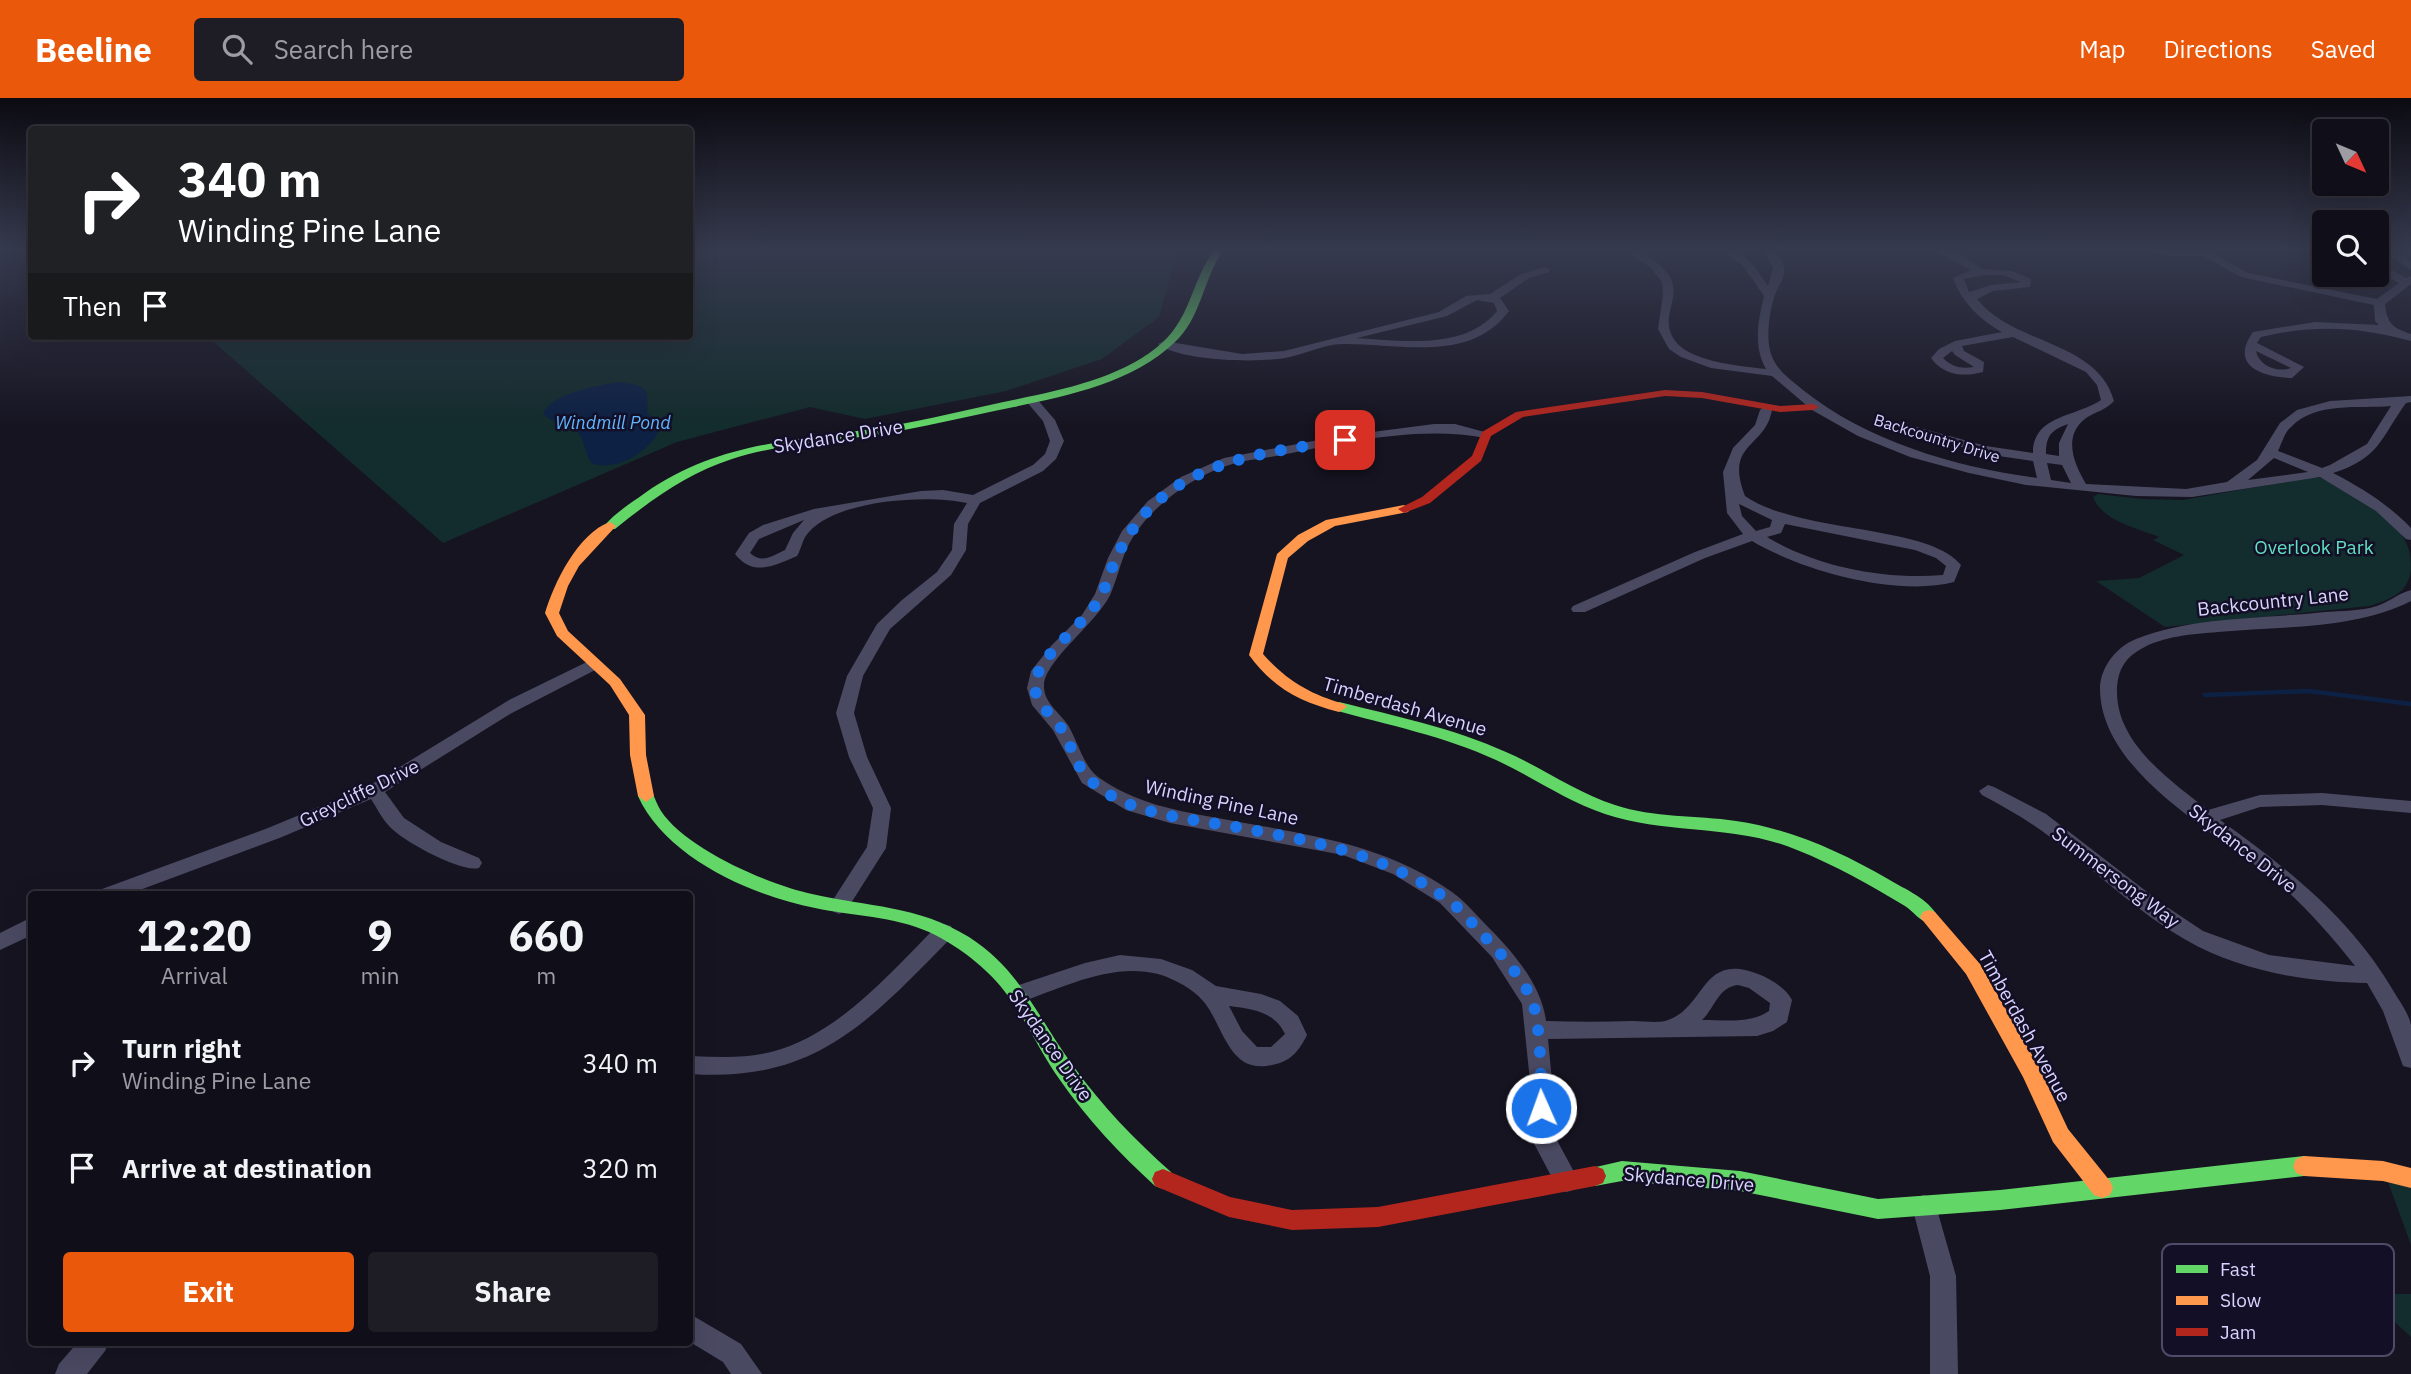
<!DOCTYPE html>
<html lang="en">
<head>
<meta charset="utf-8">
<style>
	:root { --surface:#100f19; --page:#1e1d26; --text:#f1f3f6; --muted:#9c9ca2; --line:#302f38; --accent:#ea580c }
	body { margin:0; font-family:"IBM Plex Sans",sans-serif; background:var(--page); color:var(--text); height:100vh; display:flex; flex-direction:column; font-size:26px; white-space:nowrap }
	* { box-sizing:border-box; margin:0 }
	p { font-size:23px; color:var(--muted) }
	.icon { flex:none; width:38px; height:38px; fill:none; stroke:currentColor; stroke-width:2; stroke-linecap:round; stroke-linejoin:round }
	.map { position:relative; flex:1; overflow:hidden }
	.drawer { position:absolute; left:28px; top:793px; width:665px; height:455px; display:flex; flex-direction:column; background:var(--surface); border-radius:7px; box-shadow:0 7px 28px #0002,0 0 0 2px var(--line) }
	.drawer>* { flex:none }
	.top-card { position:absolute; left:28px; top:28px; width:665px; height:214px; border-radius:7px; box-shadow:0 7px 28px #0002,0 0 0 2px var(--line); background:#202124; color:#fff; overflow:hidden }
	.needle { width:46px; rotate:134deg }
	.tools { position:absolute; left:2312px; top:21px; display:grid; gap:14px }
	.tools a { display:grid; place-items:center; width:77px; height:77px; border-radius:7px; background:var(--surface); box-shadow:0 7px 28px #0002,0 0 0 2px var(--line); font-size:35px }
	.pin { position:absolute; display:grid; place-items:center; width:60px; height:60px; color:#fff; margin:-30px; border-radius:14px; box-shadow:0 4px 10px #0006 }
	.me { position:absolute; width:77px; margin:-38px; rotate:358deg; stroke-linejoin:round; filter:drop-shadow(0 0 5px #0008) }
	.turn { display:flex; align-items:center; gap:24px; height:147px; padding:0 35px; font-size:32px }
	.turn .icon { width:91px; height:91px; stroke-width:2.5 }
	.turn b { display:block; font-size:49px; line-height:60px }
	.then { display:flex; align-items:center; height:66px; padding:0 35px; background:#0003; gap:14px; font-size:26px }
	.eta { display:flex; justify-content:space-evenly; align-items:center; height:119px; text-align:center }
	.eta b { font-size:42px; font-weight:800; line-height:49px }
	.action { display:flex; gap:14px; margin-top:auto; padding:14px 35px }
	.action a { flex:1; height:80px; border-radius:7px; background:var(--accent); color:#fff; font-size:28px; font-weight:800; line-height:80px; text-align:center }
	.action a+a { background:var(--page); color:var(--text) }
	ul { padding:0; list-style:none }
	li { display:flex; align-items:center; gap:21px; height:105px; padding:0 35px }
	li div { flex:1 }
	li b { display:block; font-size:26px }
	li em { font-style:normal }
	header { display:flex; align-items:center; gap:42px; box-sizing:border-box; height:98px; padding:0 35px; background:var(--accent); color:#fff }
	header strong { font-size:33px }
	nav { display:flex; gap:38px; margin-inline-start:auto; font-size:24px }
	.search { width:490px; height:63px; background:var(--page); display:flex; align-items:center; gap:18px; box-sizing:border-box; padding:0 24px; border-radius:7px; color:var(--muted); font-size:26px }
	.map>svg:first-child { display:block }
</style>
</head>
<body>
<header>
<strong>Beeline</strong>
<div class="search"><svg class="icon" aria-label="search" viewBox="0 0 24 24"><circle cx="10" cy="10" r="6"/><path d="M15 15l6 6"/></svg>Search here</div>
<nav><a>Map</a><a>Directions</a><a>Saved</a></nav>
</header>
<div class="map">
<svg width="2411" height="1276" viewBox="0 0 2411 1276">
	<rect width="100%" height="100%" fill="#161421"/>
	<!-- green -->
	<path fill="#132c2d" d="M 690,151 L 1183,151 L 1176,159 L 1159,219 L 1102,261 L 1006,293 L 865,321 L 810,309 L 677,344 L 443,445 L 207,238 L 690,238 Z
		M 2313,379 L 2322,380 C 2357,400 2411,421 2411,467 C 2411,494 2392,501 2369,508 L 2165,529 L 2096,483 L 2139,480 L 2184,457 L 2153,442 L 2159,439 C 2138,430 2103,424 2093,399 L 2098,396 L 2142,401 L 2183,402 Z
		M 2384,1073 L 2411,1080 L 2411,1147 Z
		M 2364,1196 L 2411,1196 L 2411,1239 Z"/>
	<!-- water -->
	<path fill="#0d2144" d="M 617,284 C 643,287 650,287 647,315 L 658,324 L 659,333 C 646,356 619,372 593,366 C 583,355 586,340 574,330 C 564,322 550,326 543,315 C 556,294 594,289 617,284 Z"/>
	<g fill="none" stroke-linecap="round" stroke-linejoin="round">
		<!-- stream -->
		<path stroke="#0d2144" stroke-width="4.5" d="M 2205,597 L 2309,593 L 2411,606"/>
		<!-- street -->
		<path fill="#4a4962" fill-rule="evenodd" d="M 1623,151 C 1635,150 1642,154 1652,161 C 1695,191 1658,210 1672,238 C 1684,264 1741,268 1766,271 C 1753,247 1758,223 1764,198 L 1744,169 L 1721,151 C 1744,149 1756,171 1768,188 L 1773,170 L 1763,151 L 1773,151 C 1778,157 1785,165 1784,174 C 1784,182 1778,188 1776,194 C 1770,209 1767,231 1769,247 C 1772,269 1787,279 1803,292 C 1868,344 1956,369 2037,380 L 2033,363 L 1985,356 L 1892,328 L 1898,324 L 1986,348 L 2033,355 C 2033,317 2076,319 2101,302 L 2097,287 L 2086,274 L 2013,239 L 1962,248 L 1964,253 L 1984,264 L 1983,274 C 1963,279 1944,278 1931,260 L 1939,251 L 1955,243 L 2002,234 C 1980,222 1961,203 1953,180 L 1971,172 L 1930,151 L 1943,151 L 1964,158 L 1982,171 L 2012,173 L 2031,181 L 2030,189 L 1993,193 L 1977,201 C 2013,247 2097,242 2114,303 C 2106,312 2095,314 2086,320 C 2062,338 2074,366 2086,386 L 2186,391 L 2227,384 L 2257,362 L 2280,325 L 2297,312 L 2330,303 L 2411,298 L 2411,304 L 2406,305 C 2380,341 2380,360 2333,375 C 2362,390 2388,406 2411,430 L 2411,442 L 2406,441 L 2376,413 L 2320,379 L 2192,399 L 2136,398 L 2026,387 L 1969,375 L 1910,359 L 1858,338 L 1812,312 L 1772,278 L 1711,270 L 1681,259 L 1669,251 L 1658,231 L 1663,197 L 1662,184 L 1650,169 ZM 1983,177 L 2003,177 L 2021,184 L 1991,187 L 1969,194 L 1964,181 ZM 1952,253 L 1955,257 L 1974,269 C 1961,271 1952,269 1943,260 ZM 2391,308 L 2367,346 L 2330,367 L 2322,370 L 2278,353 C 2282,345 2284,335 2291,329 C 2316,303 2358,311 2391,308 ZM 2068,326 L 2059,345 L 2059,358 L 2046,356 C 2046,338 2051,332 2068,326 ZM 2274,360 L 2308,374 L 2248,382 ZM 2047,365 L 2062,367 L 2071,385 L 2051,382 Z
			M 2140,151 L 2205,151 L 2248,175 L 2377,201 L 2399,185 L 2376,172 L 2376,165 L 2380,166 L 2406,180 L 2411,178 L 2411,186 L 2385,206 C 2387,226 2393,230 2411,236 L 2411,243 C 2359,229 2316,226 2261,239 L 2257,245 L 2304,269 L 2292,280 C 2262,279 2229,268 2253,234 L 2315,224 L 2379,227 L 2375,223 L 2374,207 L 2241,179 L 2203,158 L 2169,158 ZM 2256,253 L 2291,270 C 2277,275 2259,268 2256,253 Z
			M 2376,152 L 2403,157 L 2411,164 L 2411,172 L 2396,162 L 2376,158 Z
			M 1545,169 L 1550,172 L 1549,174 L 1529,180 L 1500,200 L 1509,213 C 1470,266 1398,245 1342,246 C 1324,246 1303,257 1285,260 C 1257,265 1180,263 1158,246 L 1164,243 L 1242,256 L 1284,253 L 1439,214 L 1466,198 L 1490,196 L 1521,176 ZM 1477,202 L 1494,205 L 1497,213 C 1466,252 1403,243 1357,240 L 1447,218 Z
			M 1032,299 L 1036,300 L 1055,322 L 1064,343 L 1056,361 L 1043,373 L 980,405 L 968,426 L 966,452 L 951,477 L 890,531 L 863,578 L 854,615 L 867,659 L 891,710 L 886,750 L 846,813 L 839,816 L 832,813 L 829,808 L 867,749 L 873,710 L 849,659 L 836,615 L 847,578 L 877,526 L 902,502 L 937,474 L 952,452 L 954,426 L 967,405 C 926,396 837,402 809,434 C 802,441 802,450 797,458 C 774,468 753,479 735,456 L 749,435 L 763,427 L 814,411 L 921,393 L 943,392 L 973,397 L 1033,367 L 1045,356 L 1050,343 L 1043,323 L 1026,303 ZM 804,422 L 793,435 L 785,452 C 772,458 762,466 750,455 L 759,441 Z
			M 1766,308 L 1772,312 C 1765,351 1724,344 1745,398 C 1800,436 1928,426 1961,467 L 1954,484 C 1897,499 1802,473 1752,443 L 1705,460 L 1585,514 L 1573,514 L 1571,511 L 1573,508 L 1695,454 L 1743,436 L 1727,415 L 1723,374 L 1733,350 L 1755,327 L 1760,312 ZM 1739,406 L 1772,422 L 1770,429 L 1756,433 L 1742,418 ZM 1785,426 L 1915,452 L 1936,460 L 1946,468 L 1943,477 C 1885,482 1817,469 1767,439 L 1781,435 Z
			M 1434,326 L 1455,326 L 1492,336 L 1486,340 C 1417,327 1344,345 1276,358 C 1261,361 1244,362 1229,367 C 1193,378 1153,407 1133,439 C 1122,456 1119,476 1111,495 C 1099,523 1045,562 1044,587 C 1043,604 1059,614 1068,627 C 1077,642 1084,669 1098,679 C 1136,706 1178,713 1223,721 C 1303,736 1384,745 1452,794 C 1466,804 1478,819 1491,832 C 1515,856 1542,889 1546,923 C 1575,924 1604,924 1633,923 C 1643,923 1656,925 1665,923 C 1706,912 1700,853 1758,876 C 1771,881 1786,890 1792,902 L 1787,924 L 1773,933 L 1757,938 L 1548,941 L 1552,983 L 1553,1035 L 1579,1083 L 1576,1091 L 1567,1094 L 1558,1091 L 1529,1036 L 1530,983 L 1522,906 L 1492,859 L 1440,805 L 1393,776 L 1343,757 L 1170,725 L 1126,712 L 1082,685 L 1053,632 L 1032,607 L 1027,590 L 1031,573 L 1051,548 L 1082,517 L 1095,496 L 1108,460 L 1122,433 L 1148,403 L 1181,379 L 1224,360 L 1334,339 ZM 1738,887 L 1749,890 L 1770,905 L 1769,913 C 1750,926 1724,922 1702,922 C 1715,910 1718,889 1738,887 Z
			M 2411,492 L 2411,503 C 2354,532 2281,528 2218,534 C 2193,536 2163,538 2141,551 C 2123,561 2117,575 2117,594 C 2117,646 2171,683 2208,712 L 2260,697 L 2322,695 L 2411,703 L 2411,715 L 2322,707 L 2260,709 L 2220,722 C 2287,770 2352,821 2394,894 C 2400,904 2409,916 2411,927 C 2411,940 2411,957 2411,970 L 2403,968 L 2383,913 L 2367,885 C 2305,884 2240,873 2186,842 C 2137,814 2096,773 2050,739 C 2028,722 2006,710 1982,697 L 1979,693 L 1988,687 L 1994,689 L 2046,716 L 2164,807 L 2203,833 L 2269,857 L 2355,868 C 2333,840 2310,814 2284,790 C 2226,738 2099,678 2100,589 C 2101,569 2116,549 2136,541 C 2195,518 2263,521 2325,514 C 2341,513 2361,513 2377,508 C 2389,504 2399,495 2411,492 Z
			M 595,560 L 603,565 L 601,569 L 510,616 L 385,694 L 404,720 L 441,744 L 479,760 L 482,765 L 479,770 C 461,775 403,743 390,729 C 382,721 377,710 371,701 L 282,739 L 129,796 L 99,796 L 102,791 L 268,730 L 367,689 L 511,601 Z
			M 32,819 L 32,837 L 0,852 L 0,835 Z
			M 944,826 L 951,828 L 954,834 L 951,840 C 869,923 816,985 690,976 L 690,958 C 717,959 744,961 771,954 C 838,937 889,876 937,828 Z
			M 1120,857 L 1161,861 L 1192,872 L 1216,888 L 1261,896 L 1280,903 L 1298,918 L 1307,937 C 1299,953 1290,964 1272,967 C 1229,977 1224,929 1204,904 C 1193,891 1175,881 1158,876 C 1111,864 1062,890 1018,905 L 1010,902 L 1007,896 L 1010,890 L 1085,865 ZM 1229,908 C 1252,911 1274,913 1285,936 L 1271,949 L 1257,949 L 1242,933 Z
			M 1924,1097 L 1933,1100 L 1936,1108 L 1956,1178 L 1958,1276 L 1930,1276 L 1930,1178 L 1912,1108 L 1915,1100 Z
			M 690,1216 L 741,1246 L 762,1276 L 731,1276 L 723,1264 L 690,1244 Z
			M 78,1244 L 109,1244 L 105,1253 L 87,1276 L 55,1276 L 59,1266 Z"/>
		<!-- fast -->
		<path fill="#63d668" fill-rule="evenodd" d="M 1215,151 L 1224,151 C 1203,180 1202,219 1175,244 C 1132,285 1070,297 1014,309 C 968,318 921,330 874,337 C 827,344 778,346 732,361 C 688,375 651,402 615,431 L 605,431 L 604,428 C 615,415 631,405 645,395 C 719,343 797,343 883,329 C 928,322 973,310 1018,301 C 1065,291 1118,280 1156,250 C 1192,222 1190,184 1215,151 Z
			M 1339,604 C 1395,618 1453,630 1506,654 C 1543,670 1577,695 1615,707 C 1654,720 1696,717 1736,723 C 1791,731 1841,754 1888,781 C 1906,792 1928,800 1938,819 L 1935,824 C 1922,828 1916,815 1905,808 C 1870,787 1835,767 1797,752 C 1736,726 1668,737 1605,716 C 1566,703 1533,679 1496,662 C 1444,638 1388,627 1334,612 L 1331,609 L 1334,606 Z
			M 646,692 L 652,694 C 655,700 657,707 661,713 C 686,751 769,787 812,796 C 868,809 917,807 969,839 C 1022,873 1038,921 1074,969 C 1102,1008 1135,1042 1171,1074 L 1174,1081 L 1171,1088 L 1163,1091 L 1155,1088 C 1120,1056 1087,1021 1060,982 C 1042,957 1030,930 1013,905 C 993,874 962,850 929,834 C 893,818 853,818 815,810 C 752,798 665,759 638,698 Z
			M 2304,1058 L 2312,1061 L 2315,1068 L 2312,1075 L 2304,1078 L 2000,1112 L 1878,1121 L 1740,1093 L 1622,1083 L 1595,1088 L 1587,1085 L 1584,1078 L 1587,1071 L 1622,1063 L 1740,1073 L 1878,1101 L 2000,1092 Z"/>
		<!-- slow -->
		<path fill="#ff974d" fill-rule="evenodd" d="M 1404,407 L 1410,411 L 1408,414 L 1335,428 L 1308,443 L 1288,460 L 1263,556 C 1287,583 1310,596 1344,606 L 1347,609 L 1339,614 C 1300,604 1273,590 1249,557 L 1277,456 L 1298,437 L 1326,422 Z
			M 610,424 L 616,428 L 579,468 L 568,488 L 559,515 L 568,533 L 620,581 L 645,617 L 646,657 L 654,698 L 646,704 L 638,698 L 630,657 L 629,617 L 610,587 L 557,538 L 545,515 C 554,485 578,435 610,424 Z
			M 1929,812 L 1935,814 L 1980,866 L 2039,969 L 2068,1031 L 2110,1083 L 2113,1090 L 2110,1097 L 2102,1100 L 2094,1097 L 2053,1044 L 2023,979 L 1966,876 L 1920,819 L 1923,814 Z
			M 2304,1058 L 2383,1063 L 2411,1070 L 2411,1090 L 2383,1083 L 2304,1078 L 2296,1075 L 2293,1068 L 2296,1061 Z"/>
		<!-- jam -->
		<path fill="#b3261e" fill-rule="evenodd" d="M 1665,292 L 1702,294 L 1780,308 L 1813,306 L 1819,309 L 1813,312 L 1780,314 L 1702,300 L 1665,298 L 1523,319 L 1491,338 L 1481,363 L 1430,405 L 1404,415 L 1398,411 L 1422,399 L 1472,358 L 1482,334 L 1516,314 Z
			M 1595,1068 L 1603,1071 L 1606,1078 L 1603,1085 L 1595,1088 L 1378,1129 L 1292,1132 L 1229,1119 L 1155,1088 L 1152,1081 L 1155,1074 L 1163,1071 L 1230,1099 L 1292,1112 L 1378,1109 Z"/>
	</g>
	<!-- sky -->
	<linearGradient id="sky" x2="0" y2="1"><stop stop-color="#0c0b12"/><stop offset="0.46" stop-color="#363a4e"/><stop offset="1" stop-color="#363a4e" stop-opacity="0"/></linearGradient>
	<rect width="2411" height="329" fill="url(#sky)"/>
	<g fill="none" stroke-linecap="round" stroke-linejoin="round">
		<!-- route -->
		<path stroke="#1a73e8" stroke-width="12" stroke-dasharray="0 21.6" d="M 1345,342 C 1235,359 1144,368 1105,489 C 1093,525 1038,552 1035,587 C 1034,605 1052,616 1061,630 C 1071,645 1076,669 1089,681 C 1125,716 1184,720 1231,728 C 1306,742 1381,754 1444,799 C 1460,809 1472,826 1486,840 C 1500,854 1527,886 1533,905 C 1541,931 1541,982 1541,1010"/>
	</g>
	<g text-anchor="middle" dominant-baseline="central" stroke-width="5" stroke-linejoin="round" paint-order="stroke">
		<!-- far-street labels -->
		<g font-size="16" fill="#d9d4ff" stroke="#130f26">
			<text transform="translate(1937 340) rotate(17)">Backcountry Drive</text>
		</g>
		<!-- far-water labels -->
		<g font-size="18" font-style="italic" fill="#62b6ff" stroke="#130f26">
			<text x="613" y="324">Windmill Pond</text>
		</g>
		<!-- street labels -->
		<g font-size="19" fill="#d9d4ff" stroke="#130f26">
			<text transform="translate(838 338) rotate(-9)">Skydance Drive</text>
			<text transform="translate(2273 503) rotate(-6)">Backcountry Lane</text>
			<text transform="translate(1405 608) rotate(16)">Timberdash Avenue</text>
			<text transform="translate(359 695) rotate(-26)">Greycliffe Drive</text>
			<text transform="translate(1222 704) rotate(12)">Winding Pine Lane</text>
			<text transform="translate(2243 750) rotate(38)">Skydance Drive</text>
			<text transform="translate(2116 779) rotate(37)">Summersong Way</text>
			<text transform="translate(2025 928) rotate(61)">Timberdash Avenue</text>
			<text transform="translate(1051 947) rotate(55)">Skydance Drive</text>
			<text transform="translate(1689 1081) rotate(5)">Skydance Drive</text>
		</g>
		<!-- park labels -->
		<g font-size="19" fill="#5fe0c0" stroke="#130f26">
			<text x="2314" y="449">Overlook Park</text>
		</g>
	</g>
	<!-- legend -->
	<rect x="2162" y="1146" width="232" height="112" rx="10" fill="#130f26" stroke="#4e4a67" stroke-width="2"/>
	<rect x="2176" y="1167" width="32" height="8" fill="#63d668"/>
	<rect x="2176" y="1198" width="32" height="9" fill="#ff974d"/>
	<rect x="2176" y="1230" width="32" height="8" fill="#b3261e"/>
	<g font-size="19" fill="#d9d4ff">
		<text x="2220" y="1178">Fast</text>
		<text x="2220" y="1209">Slow</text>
		<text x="2220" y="1241">Jam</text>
	</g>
</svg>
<div class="tools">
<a><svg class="needle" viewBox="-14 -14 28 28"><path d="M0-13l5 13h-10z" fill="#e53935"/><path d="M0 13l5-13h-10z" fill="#9c9ca2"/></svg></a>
<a><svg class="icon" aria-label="search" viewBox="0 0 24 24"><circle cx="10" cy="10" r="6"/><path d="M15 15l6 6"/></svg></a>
</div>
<div class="pin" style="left:1345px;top:342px;background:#d93025"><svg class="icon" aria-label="arrive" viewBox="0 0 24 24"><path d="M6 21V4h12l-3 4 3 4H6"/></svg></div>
<svg class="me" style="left:1541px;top:1010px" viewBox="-20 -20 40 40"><circle r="17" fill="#1a73e8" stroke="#fff" stroke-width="3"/><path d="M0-11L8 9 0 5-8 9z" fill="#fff"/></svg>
<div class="top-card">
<div class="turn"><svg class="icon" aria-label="right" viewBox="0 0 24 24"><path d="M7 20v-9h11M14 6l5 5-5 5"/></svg><div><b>340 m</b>Winding Pine Lane</div></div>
<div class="then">Then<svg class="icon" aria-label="arrive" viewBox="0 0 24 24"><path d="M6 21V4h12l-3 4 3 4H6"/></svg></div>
</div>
<section class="drawer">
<div class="eta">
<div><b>12:20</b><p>Arrival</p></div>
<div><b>9</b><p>min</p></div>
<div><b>660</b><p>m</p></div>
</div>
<ul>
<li><svg class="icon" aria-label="right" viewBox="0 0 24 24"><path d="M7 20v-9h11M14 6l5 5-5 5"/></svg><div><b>Turn right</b><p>Winding Pine Lane</p></div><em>340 m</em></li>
<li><svg class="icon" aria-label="arrive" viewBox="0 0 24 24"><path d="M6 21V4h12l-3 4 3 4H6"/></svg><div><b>Arrive at destination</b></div><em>320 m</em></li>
</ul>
<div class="action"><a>Exit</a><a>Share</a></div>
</section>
</div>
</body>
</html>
